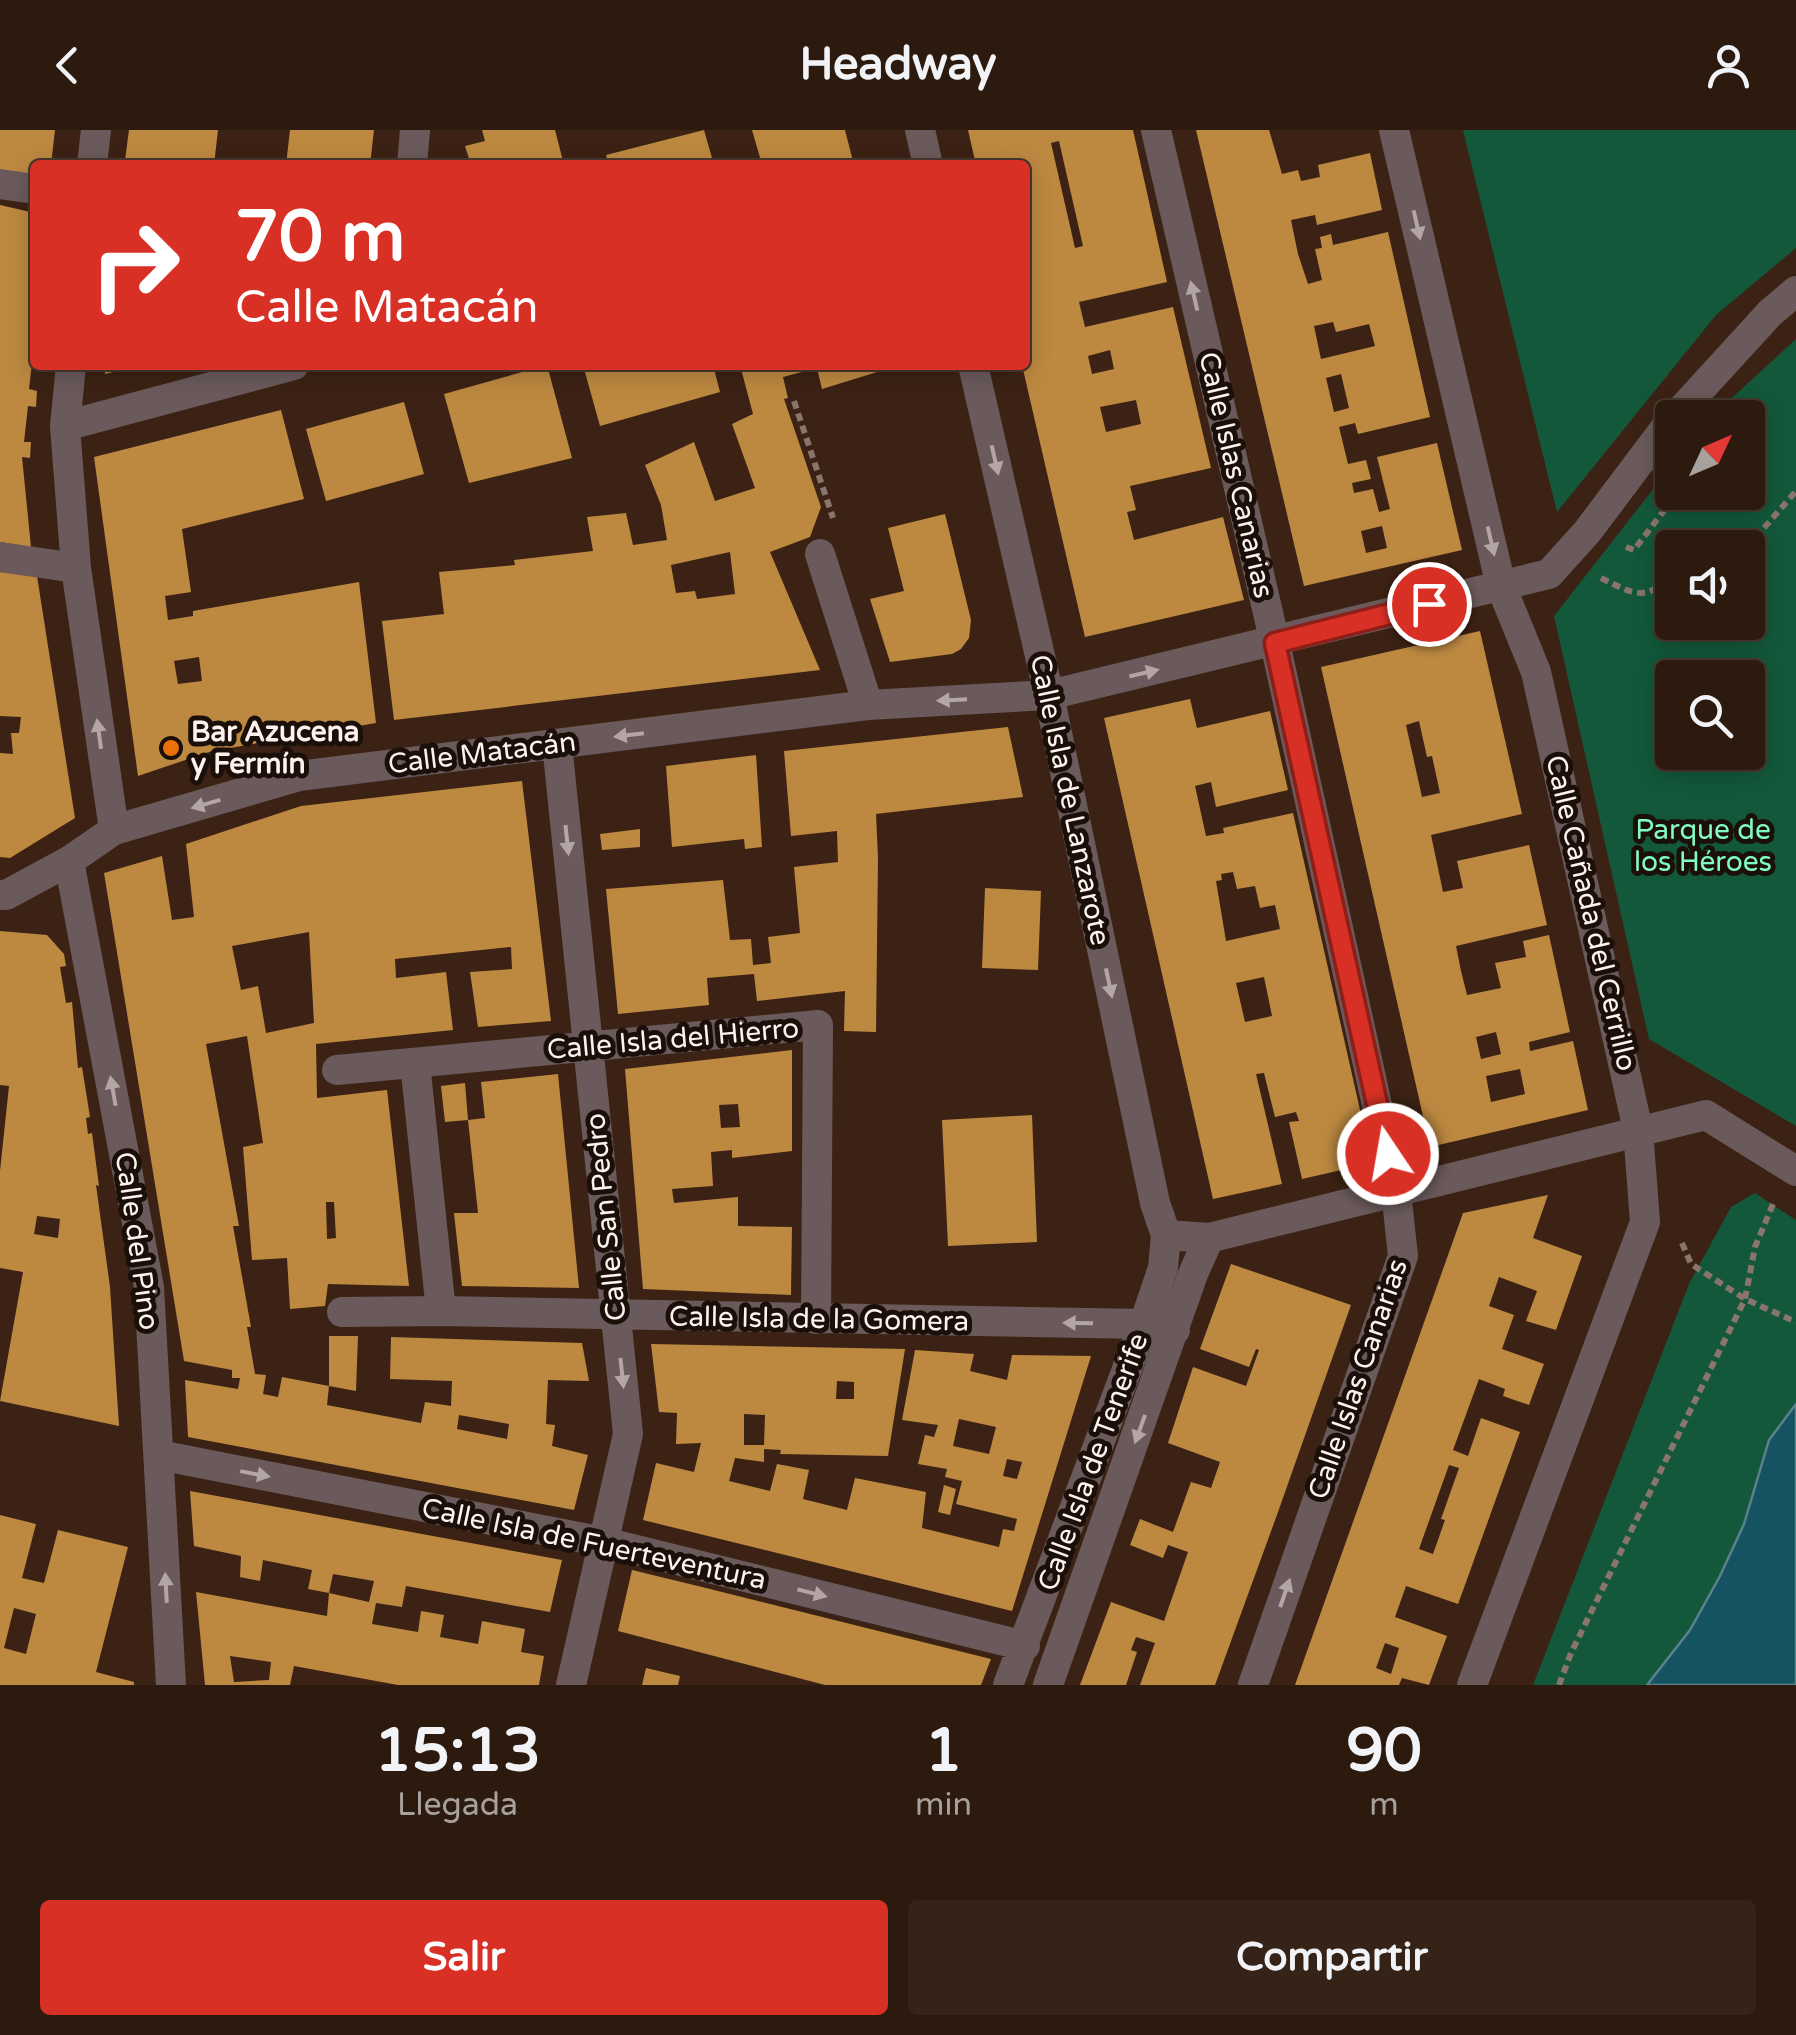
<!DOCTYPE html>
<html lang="es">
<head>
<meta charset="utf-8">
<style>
	:root { --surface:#2d1a0f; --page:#352318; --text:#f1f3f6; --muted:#a7a19e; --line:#48382f; --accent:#d93025 }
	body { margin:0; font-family:"Varela Round",sans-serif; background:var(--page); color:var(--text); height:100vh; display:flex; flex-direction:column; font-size:38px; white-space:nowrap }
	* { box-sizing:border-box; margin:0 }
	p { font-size:32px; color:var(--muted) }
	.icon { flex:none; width:55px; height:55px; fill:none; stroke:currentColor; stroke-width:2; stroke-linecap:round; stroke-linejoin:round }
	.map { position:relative; height:1555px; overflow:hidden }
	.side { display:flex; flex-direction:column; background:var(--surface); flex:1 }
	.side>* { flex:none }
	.banner { position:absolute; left:30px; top:30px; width:1000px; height:210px; border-radius:10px; box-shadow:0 5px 25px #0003,0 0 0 2px var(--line); background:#d93025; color:#fff; overflow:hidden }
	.needle { width:65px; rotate:46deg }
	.tools { position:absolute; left:1655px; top:270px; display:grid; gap:20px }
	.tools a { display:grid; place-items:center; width:110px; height:110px; border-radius:10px; background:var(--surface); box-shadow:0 5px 25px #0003,0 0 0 2px var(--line); font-size:50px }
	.pin { position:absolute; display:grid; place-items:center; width:85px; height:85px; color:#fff; margin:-42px; border:5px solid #fff; border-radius:50%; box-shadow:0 2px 10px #0007 }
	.me { position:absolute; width:110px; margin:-55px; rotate:348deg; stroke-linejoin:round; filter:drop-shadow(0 0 8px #0008) }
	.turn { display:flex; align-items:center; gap:35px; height:210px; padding:0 40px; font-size:45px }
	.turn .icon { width:130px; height:130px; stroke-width:2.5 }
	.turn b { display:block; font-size:70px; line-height:85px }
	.eta { display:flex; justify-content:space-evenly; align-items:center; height:170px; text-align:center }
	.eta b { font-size:60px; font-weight:700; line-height:70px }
	.button { display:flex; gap:20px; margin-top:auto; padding:20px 40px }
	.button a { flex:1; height:115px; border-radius:10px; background:var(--accent); color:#fff; font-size:40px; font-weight:700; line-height:115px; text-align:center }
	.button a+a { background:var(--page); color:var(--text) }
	header { display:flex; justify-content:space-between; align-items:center; height:130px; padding:0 40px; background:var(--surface); font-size:45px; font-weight:700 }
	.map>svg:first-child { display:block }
</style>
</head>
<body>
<header><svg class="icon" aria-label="back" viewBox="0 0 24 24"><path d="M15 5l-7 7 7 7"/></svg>Headway<svg class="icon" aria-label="person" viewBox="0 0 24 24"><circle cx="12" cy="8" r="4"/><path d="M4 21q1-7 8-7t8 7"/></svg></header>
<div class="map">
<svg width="1796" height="1555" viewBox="0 0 1796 1555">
	<rect width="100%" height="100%" fill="#3c2214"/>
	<!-- green -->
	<path fill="#13583b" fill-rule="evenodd" d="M 1463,0 L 1796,0 L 1796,118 L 1716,185 L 1557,382 Z
		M 1796,209 L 1796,996 L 1649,909 L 1554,486 L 1672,335 L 1672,362 L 1748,362 L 1748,288 L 1711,287 ZM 1672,418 L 1748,418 L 1748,492 L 1672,492 ZM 1672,548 L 1748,548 L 1748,622 L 1672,622 Z
		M 1755,1063 L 1796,1090 L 1796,1555 L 1533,1555 L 1689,1154 L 1731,1077 Z"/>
	<!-- water -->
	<path fill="#155262" stroke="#5b828c" stroke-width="2.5" d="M 1796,1274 L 1796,1555 L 1647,1555 L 1690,1500 L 1720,1446 L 1744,1394 L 1769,1310 Z"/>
	<!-- building -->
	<path fill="#bd8941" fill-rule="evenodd" d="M 0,0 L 55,0 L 51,35 L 35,35 L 35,45 L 0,40 Z
		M 129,0 L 218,0 L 214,35 L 131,35 L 133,31 L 125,30 Z
		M 290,0 L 374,0 L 370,35 L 286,35 Z
		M 482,0 L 555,0 L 564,35 L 471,35 L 465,16 L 485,11 Z
		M 704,0 L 714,35 L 609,35 L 606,25 Z
		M 752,0 L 845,0 L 854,35 L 749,35 L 761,31 Z
		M 968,0 L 1133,0 L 1167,152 L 1079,172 L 1085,197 L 1173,177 L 1211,338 L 1130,356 L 1136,380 L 1127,382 L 1134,410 L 1223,387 L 1244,470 L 1085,507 L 1022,235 L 1025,235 L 1025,35 L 976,35 ZM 1059,11 L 1083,116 L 1075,118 L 1051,13 ZM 1110,220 L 1114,239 L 1092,244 L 1088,226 ZM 1136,270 L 1141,294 L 1106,302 L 1100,277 Z
		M 1196,0 L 1269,0 L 1282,44 L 1298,40 L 1301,51 L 1320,47 L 1318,35 L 1370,23 L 1382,80 L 1317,95 L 1315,85 L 1291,90 L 1298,124 L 1308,154 L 1322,150 L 1315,119 L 1322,118 L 1320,107 L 1331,104 L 1333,115 L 1388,102 L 1430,287 L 1358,304 L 1355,293 L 1339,297 L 1348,334 L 1366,330 L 1371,349 L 1352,353 L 1354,363 L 1373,359 L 1379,382 L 1390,379 L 1377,327 L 1437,313 L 1462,420 L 1304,456 ZM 1333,192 L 1336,202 L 1369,194 L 1375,216 L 1321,229 L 1314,196 ZM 1341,244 L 1349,278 L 1334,282 L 1326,248 ZM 1382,396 L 1387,418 L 1366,423 L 1361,401 Z
		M 0,75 L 35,83 L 35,233 L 32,233 L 29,259 L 37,261 L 36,277 L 28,276 L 24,312 L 31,312 L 30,328 L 22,327 L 31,417 L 0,412 Z
		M 106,235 L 136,235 L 136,236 L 105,244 Z
		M 547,235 L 572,328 L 469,353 L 444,264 Z
		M 583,235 L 713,235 L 720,262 L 600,296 Z
		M 740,235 L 900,235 L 822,259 L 817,238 L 783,247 L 788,268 L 784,269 L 821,377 L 810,407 L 770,422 L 820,540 L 394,590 L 382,491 L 444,484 L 439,442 L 515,435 L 514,430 L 593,421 L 587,387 L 626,383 L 633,415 L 667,410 L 661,375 L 645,335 L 694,312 L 715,371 L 755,358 L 732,294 L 753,284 ZM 730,422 L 735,464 L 697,469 L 695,461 L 676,463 L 671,435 Z
		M 404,272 L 424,344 L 326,371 L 306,299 Z
		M 281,280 L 304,369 L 182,399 L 191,462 L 165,466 L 168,490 L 193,486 L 193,481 L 359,452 L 376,593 L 212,621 L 138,646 L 94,327 ZM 199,527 L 202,551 L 178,554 L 174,531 Z
		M 945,384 L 971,490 L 969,508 L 961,519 L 952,524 L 890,532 L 870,469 L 904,461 L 888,398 Z
		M 0,441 L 37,446 L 75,688 L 10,728 L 0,727 L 0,623 L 13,624 L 11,603 L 19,603 L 21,587 L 0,586 Z
		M 1480,501 L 1522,684 L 1431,705 L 1443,762 L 1463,758 L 1457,731 L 1529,715 L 1547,795 L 1456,816 L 1461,841 L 1467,865 L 1501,858 L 1495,833 L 1526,827 L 1523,811 L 1549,805 L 1570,902 L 1529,912 L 1530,921 L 1573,911 L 1588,980 L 1430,1017 L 1321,537 ZM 1419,591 L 1427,627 L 1432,626 L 1440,663 L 1422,667 L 1406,595 ZM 1496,902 L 1501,924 L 1481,929 L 1476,907 ZM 1520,939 L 1525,964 L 1491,972 L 1486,946 Z
		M 1190,569 L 1197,598 L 1270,581 L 1288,660 L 1216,677 L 1211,652 L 1195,656 L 1206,706 L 1224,703 L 1223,698 L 1293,683 L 1372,1033 L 1302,1049 L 1289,992 L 1299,991 L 1296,982 L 1275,987 L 1264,943 L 1256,944 L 1282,1054 L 1213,1069 L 1104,588 ZM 1233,742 L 1237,759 L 1255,756 L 1260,778 L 1275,775 L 1280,799 L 1226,811 L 1216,751 L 1222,750 L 1221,744 ZM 1264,847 L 1272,886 L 1245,892 L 1236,853 Z
		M 1008,597 L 1023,667 L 876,684 L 878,728 L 876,902 L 844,901 L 845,861 L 757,871 L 754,844 L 707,848 L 709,875 L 618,884 L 606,759 L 723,750 L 730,810 L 751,809 L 753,835 L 771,833 L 768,807 L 800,803 L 794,737 L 838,732 L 837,701 L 791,706 L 784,621 Z
		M 756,625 L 762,717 L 745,719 L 744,709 L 672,717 L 666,636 Z
		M 522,651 L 551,891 L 478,897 L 470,842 L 512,839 L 511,817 L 395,829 L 396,848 L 446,842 L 453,900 L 316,914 L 317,968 L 387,960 L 409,1156 L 328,1154 L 325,1176 L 290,1179 L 287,1128 L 252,1130 L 243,1017 L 263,1013 L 247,906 L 206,914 L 239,1096 L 233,1096 L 251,1197 L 247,1197 L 255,1244 L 266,1245 L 263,1264 L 278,1267 L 282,1247 L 329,1256 L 327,1275 L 421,1293 L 425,1272 L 451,1276 L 452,1251 L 390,1249 L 391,1207 L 582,1213 L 589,1251 L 548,1250 L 546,1294 L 555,1295 L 552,1316 L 588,1325 L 574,1380 L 188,1307 L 185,1250 L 238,1259 L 240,1248 L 232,1248 L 232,1240 L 184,1231 L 104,743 L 162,726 L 172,790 L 194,787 L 186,714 L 301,676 ZM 309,802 L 314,893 L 266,903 L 258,856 L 241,860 L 232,816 ZM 326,1072 L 334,1072 L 336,1108 L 327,1109 ZM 459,1285 L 509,1294 L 507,1309 L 457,1299 Z
		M 640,699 L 640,717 L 602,720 L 600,704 Z
		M 985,758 L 1041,761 L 1038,840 L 982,838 Z
		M 0,801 L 47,805 L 64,824 L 66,836 L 60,837 L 66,873 L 72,872 L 78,938 L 82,937 L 90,987 L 86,988 L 88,1004 L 92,1003 L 99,1056 L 96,1055 L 110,1157 L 119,1296 L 0,1271 L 23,1142 L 0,1138 L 0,1041 L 9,956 L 0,955 ZM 37,1086 L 60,1089 L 58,1108 L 34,1104 Z
		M 792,920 L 792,1021 L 732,1028 L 732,1020 L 711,1022 L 713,1056 L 672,1059 L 674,1073 L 738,1067 L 738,1096 L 792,1097 L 791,1165 L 643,1159 L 625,939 ZM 738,974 L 740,997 L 721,998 L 719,975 Z
		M 558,944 L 579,1158 L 462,1156 L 454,1083 L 478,1083 L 468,990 L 485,988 L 481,952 Z
		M 465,953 L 468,990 L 445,992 L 441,956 Z
		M 1032,985 L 1037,1112 L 948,1116 L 942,990 Z
		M 1548,1065 L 1533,1108 L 1582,1126 L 1556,1200 L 1526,1191 L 1537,1161 L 1499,1147 L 1489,1176 L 1514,1185 L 1502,1219 L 1544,1234 L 1529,1275 L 1503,1266 L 1505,1259 L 1479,1249 L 1453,1320 L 1468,1326 L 1481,1288 L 1520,1302 L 1465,1455 L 1458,1474 L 1406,1456 L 1395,1487 L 1447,1506 L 1429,1555 L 1402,1548 L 1399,1555 L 1295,1555 L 1463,1083 ZM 1449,1335 L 1459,1338 L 1441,1389 L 1445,1390 L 1433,1424 L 1419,1419 ZM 1385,1513 L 1399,1518 L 1391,1544 L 1376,1538 Z
		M 1231,1134 L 1351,1175 L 1278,1382 L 1215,1555 L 1140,1555 L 1155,1513 L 1136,1507 L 1131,1520 L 1137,1522 L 1126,1555 L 1080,1555 L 1111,1472 L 1164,1491 L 1188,1422 L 1168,1415 L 1163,1428 L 1130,1415 L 1140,1389 L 1173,1402 L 1191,1352 L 1211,1358 L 1220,1332 L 1168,1313 L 1193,1237 L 1246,1256 L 1259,1220 L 1256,1219 L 1249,1237 L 1200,1219 Z
		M 329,1206 L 358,1206 L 356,1261 L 329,1256 Z
		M 651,1214 L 905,1219 L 888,1326 L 780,1324 L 781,1320 L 764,1319 L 764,1332 L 735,1328 L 729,1351 L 770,1361 L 777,1334 L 809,1340 L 803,1369 L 847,1380 L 855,1348 L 926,1362 L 922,1398 L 999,1417 L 1003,1399 L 1014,1401 L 1017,1389 L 956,1374 L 962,1351 L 945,1347 L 947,1339 L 918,1334 L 925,1305 L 934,1307 L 938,1295 L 902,1290 L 915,1220 L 974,1224 L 970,1241 L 1007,1250 L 1012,1225 L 1091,1226 L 1012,1481 L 643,1390 L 656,1333 L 694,1342 L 701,1313 L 676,1314 L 677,1283 L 659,1282 ZM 837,1251 L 854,1252 L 854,1269 L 836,1269 ZM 744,1284 L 765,1285 L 764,1315 L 744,1315 ZM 959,1289 L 996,1297 L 989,1324 L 953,1316 ZM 1007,1329 L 1022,1332 L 1017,1349 L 1003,1346 Z
		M 944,1355 L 956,1359 L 950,1385 L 938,1382 Z
		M 190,1361 L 562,1430 L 550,1482 L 406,1456 L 402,1477 L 376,1473 L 372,1494 L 418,1502 L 421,1481 L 444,1485 L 440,1507 L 478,1514 L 482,1491 L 525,1499 L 521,1522 L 544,1526 L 539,1555 L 398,1555 L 294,1536 L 290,1555 L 205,1555 L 196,1462 L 327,1486 L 329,1463 L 308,1459 L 312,1440 L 263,1430 L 260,1451 L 240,1447 L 241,1426 L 194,1416 ZM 333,1444 L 374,1451 L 369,1472 L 329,1463 ZM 230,1526 L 271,1532 L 269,1550 L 234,1552 Z
		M 0,1385 L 36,1394 L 22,1448 L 44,1453 L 58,1400 L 128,1417 L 96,1542 L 134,1552 L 134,1555 L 0,1555 ZM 14,1478 L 36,1484 L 26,1524 L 4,1518 Z
		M 632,1440 L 702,1457 L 991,1529 L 981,1555 L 825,1555 L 618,1501 Z
		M 646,1538 L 680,1546 L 678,1555 L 642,1555 Z"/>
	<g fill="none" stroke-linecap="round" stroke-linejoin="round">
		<!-- path -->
		<path stroke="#89756b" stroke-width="6" stroke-dasharray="8 5" stroke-linecap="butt" d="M 794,271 L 833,388
			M 1626,417 L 1634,420 L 1678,362
			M 1703,418 L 1752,406 L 1764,398 L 1796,361
			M 1601,448 C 1633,464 1651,475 1672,438
			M 1682,1113 L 1691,1134 L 1745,1169 L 1796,1192
			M 1559,1555 L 1571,1523 L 1745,1169 L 1755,1117 L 1773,1074"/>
		<!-- minor -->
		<path stroke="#6a5a5b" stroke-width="30" d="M 920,0 L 928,35
			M 1156,0 L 1275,513 L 1396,1061 L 1403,1126 L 1253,1555
			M 1394,0 L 1501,456 L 1536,542 L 1638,1000 L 1645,1092 L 1472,1555
			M 92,35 L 96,0
			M 412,35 L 415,0
			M 0,54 L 35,59
			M 71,235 L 65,296 L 76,438 L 114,700
			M 973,235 L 1049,565 L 1155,1073 L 1166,1105 L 1163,1138 L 1144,1194 L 1008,1555
			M 1674,288 L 1770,183 L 1796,161
			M 65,296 L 294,235
			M 820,424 L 868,575
			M 0,427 L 76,438
			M 557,614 L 628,1304 L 571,1555
			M 69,731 L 149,1157 L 171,1555
			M 0,765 L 6,765 L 69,731 L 114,700 L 299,646 L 868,575 L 1049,565 L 1549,444 L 1587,402 L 1672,289
			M 415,933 L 441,1181
			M 337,940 L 818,895 L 816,1189
			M 1166,1105 L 1209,1108 L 1706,985 L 1796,1041
			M 342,1182 L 441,1181 L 1144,1194 L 1175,1200
			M 159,1325 L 604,1412 L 1025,1516
			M 1048,1555 L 1193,1144 L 1209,1108"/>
	</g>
	<!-- one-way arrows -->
	<defs><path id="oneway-solid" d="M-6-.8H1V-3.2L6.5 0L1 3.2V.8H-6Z" transform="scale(2.5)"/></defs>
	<g fill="#b4a6a4">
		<use href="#oneway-solid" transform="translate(1417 95) rotate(77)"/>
		<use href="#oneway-solid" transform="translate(1194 166) rotate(-103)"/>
		<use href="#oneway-solid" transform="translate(995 330) rotate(77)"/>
		<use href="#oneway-solid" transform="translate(1491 411) rotate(77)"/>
		<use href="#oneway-solid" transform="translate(1144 543) rotate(-13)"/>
		<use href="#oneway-solid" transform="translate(952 570) rotate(177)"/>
		<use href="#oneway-solid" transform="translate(99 604) rotate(-98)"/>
		<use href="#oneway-solid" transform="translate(629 605) rotate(173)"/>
		<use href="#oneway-solid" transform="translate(206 674) rotate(164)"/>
		<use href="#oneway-solid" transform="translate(567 710) rotate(84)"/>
		<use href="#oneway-solid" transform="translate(1109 853) rotate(78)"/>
		<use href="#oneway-solid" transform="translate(113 961) rotate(-100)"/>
		<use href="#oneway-solid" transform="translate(1078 1193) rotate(-179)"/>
		<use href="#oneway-solid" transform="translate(622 1243) rotate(84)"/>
		<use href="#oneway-solid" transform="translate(1140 1299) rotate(110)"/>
		<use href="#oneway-solid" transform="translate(255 1344) rotate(11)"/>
		<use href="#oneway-solid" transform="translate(166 1458) rotate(-93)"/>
		<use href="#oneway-solid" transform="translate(812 1463) rotate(14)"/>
		<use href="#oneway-solid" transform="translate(1285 1463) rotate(-71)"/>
	</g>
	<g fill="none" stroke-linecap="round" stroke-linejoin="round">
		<!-- route casing -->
		<g stroke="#8d1f18" stroke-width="25">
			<path id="route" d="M 1388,1024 L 1275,513 L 1429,474"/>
		</g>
		<!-- route -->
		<use href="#route" stroke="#d93025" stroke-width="18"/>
	</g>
	<!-- markers -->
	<circle fill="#e8710a" stroke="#1b0f09" stroke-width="4" cx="171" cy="618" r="10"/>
	<g text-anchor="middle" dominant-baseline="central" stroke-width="10" stroke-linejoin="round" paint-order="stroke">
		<!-- street labels -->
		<g font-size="28" fill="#fdf2ed" stroke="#1b0f09">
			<text transform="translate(1236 345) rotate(77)">Calle Islas Canarias</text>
			<text transform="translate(482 623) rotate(-7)">Calle Matacán</text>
			<text transform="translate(1070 670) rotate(78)">Calle Isla de Lanzarote</text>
			<text transform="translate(1591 783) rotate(77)">Calle Cañada del Cerrillo</text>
			<text transform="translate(673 909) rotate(-5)">Calle Isla del Hierro</text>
			<text transform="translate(606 1087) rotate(-96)">Calle San Pedro</text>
			<text transform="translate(137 1111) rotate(82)">Calle del Pino</text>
			<text transform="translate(819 1189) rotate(1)">Calle Isla de la Gomera</text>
			<text transform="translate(1358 1249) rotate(-71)">Calle Islas Canarias</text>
			<text transform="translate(1093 1332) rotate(-70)">Calle Isla de Tenerife</text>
			<text transform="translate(594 1414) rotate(12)">Calle Isla de Fuerteventura</text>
		</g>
		<!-- poi labels -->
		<g font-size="28" font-weight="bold" fill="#fdf2ed" stroke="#1b0f09" text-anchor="start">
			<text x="191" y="602">Bar Azucena<tspan x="191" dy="32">y Fermín</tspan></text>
		</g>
		<!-- park labels -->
		<g font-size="28" fill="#81fcc0" stroke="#1b0f09">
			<text x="1703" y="700">Parque de<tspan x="1703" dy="32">los Héroes</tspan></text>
		</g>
	</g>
</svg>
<div class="tools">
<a><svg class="needle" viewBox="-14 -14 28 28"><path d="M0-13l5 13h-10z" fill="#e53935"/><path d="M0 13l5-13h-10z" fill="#a7a19e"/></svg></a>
<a><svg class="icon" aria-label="sound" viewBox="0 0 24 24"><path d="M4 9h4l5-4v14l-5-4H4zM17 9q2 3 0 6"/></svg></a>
<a><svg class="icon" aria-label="search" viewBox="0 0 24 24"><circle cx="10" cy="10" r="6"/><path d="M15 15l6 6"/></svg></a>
</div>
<div class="pin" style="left:1429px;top:474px;background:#d93025"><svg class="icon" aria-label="arrive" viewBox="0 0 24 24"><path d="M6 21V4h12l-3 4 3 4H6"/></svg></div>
<svg class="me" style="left:1388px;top:1024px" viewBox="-20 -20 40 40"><circle r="17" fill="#d93025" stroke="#fff" stroke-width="3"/><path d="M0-11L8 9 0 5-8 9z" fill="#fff"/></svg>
<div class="banner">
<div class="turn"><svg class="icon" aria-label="right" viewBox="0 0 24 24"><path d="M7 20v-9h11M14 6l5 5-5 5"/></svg><div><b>70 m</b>Calle Matacán</div></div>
</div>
</div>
<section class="side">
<div class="eta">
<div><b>15:13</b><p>Llegada</p></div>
<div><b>1</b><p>min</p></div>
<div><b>90</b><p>m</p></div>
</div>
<div class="button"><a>Salir</a><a>Compartir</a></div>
</section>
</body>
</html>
